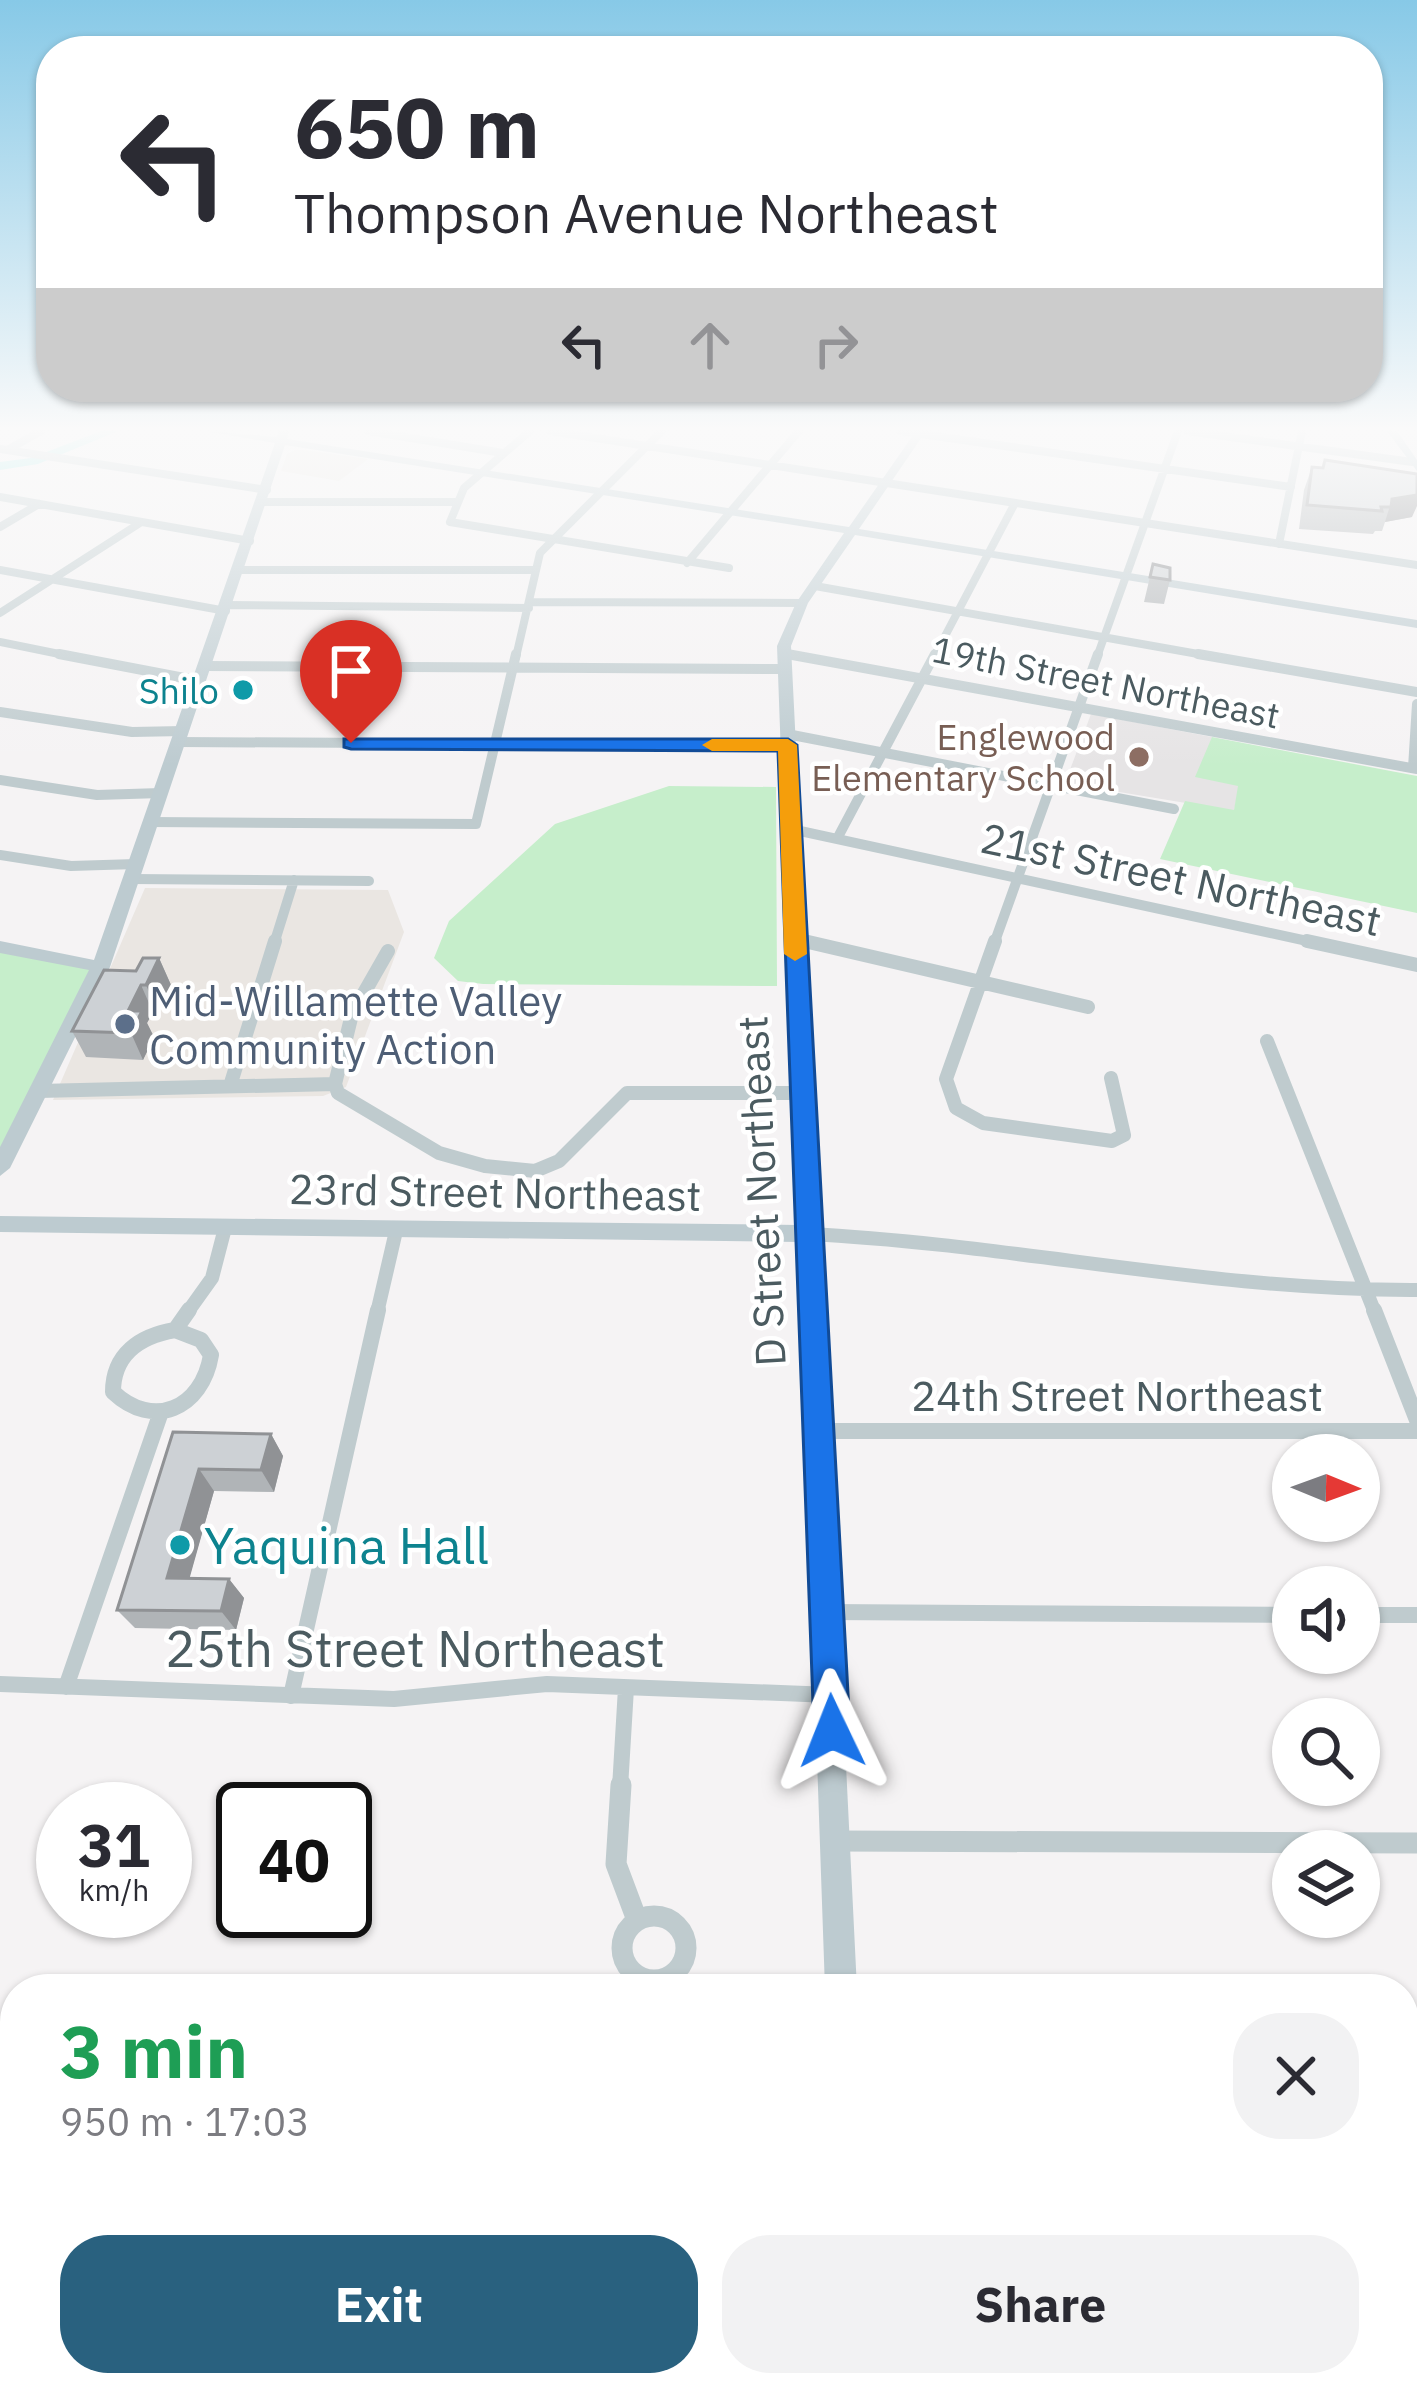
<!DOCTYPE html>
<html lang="en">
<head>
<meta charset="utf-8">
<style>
	:root { --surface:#fff; --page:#f2f2f3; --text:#2b2b33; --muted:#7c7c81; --accent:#29617f }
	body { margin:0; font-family:"IBM Plex Sans",sans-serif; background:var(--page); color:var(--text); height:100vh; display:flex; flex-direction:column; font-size:45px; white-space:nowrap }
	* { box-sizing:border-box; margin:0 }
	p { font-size:39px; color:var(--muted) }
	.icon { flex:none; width:66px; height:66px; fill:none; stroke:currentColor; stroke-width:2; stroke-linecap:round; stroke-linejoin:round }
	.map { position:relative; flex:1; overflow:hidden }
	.side { position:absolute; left:0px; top:1974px; width:1419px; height:423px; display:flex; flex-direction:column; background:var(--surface); border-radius:48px 48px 0 0; box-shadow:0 3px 9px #0004 }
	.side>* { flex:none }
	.top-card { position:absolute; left:36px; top:36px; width:1347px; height:366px; border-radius:48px; box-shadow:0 3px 9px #0004; background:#fff; color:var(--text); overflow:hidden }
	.needle { width:78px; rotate:91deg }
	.tools { position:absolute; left:1272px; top:1434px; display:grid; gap:24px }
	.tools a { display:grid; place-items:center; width:108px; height:108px; border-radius:50%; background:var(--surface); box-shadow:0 3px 9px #0004; font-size:60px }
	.speed { position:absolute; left:36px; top:1782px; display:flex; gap:24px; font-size:60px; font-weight:700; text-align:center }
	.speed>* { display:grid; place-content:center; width:156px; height:156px; border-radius:50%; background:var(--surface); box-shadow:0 3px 9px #0004; line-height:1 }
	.speed small { font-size:30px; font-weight:400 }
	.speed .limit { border:6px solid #111; border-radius:18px; background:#fff; color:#111 }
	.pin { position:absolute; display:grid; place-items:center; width:102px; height:102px; color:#fff; margin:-123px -51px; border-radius:50% 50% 50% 0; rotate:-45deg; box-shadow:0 0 12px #0007 }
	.pin .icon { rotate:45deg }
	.me { position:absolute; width:132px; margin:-66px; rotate:358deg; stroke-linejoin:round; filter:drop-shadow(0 0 9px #0008) }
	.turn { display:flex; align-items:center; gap:42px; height:252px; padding:0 60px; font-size:54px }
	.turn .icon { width:156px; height:156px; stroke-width:2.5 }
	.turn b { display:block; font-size:84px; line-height:102px }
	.lanes { display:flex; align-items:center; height:114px; padding:0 60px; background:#0003; justify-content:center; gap:60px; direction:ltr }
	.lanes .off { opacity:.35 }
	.round { display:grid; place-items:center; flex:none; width:126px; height:126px; border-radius:48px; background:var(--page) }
	.overview { display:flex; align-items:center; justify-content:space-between; height:204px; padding:0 60px }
	h1 { font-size:72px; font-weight:700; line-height:90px; color:#1e9e55 }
	.button { display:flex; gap:24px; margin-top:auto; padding:24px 60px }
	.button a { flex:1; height:138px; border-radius:48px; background:var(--accent); color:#fff; font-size:48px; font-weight:700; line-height:138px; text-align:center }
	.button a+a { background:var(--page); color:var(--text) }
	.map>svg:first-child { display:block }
</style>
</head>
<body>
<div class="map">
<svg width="1417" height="2395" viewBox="0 0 1417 2395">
	<rect width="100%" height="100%" fill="#f5f3f4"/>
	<!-- commercial -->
	<path fill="#eae6e2" d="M 295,450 L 304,450 L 368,459 L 339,481 L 281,471 L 287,454 Z
		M 145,888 L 388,890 L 404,932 L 346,1087 L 323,1096 L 53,1100 Z"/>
	<!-- education -->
	<path fill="#e6e4e5" d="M 1091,714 L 1212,737 L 1239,786 L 1234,811 L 1065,783 Z"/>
	<!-- green -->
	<path fill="#c6eecb" d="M 1212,737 L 1417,776 L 1417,913 L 1160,859 L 1185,801 L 1234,810 L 1238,786 L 1195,777 Z
		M 669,786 L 776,787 L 777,986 L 483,984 L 458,981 L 434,958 L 449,921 L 555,824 Z
		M 0,947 L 101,967 L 0,1168 Z"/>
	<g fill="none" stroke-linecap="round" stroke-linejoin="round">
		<!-- river -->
		<path fill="#95e9e6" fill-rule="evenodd" d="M 101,431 L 118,431 L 38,464 L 0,470 L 0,462 L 31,458 Z"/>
		<!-- street-far4 -->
		<path stroke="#bfcbce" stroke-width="8" d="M 368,431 L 503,453
			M 530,431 L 464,488 L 450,522 L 729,568
			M 550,431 L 1417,565
			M 900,431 L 1291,487
			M 1187,431 L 1412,462
			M 0,449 L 267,490
			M 9,449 L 41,431
			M 0,497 L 250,541
			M 263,502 L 457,502
			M 0,527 L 39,504
			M 1279,544 L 1302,431
			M 687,563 L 799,431
			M 0,570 L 226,611
			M 240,570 L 536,570
			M 815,586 L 1215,657
			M 531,602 L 802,603
			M 228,605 L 529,608
			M 0,613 L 140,523
			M 0,642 L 74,657
			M 784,653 L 803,657
			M 516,657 L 540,553 L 662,431
			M 934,657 L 1015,503
			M 1097,657 L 1178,431"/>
		<!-- street-far3 -->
		<path stroke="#bfcbce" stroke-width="10" d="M 59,654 L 200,681
			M 787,654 L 1417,769
			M 1198,654 L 1417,692
			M 205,666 L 784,669
			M 0,712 L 132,732 L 183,731
			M 787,734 L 1174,809
			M 179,742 L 788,745
			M 1413,768 L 1417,704
			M 0,780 L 97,795 L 161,793
			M 151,822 L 476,824 L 516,654
			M 791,829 L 1321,944
			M 838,837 L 935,654
			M 0,855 L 71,866 L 136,864
			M 131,879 L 369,881
			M 795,939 L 817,944
			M 274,944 L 294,880
			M 994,944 L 1098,654"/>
		<!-- street-far2 -->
		<path stroke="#bfcbce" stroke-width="14" d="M 804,941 L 1088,1007
			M 995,941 L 946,1079 L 956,1108 L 983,1123 L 1112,1141 L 1124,1135 L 1111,1078
			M 1307,941 L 1417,965
			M 1267,1041 L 1375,1313
			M 335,1084 L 338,1093 L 439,1153 L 485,1166 L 535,1171 L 559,1161 L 627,1093 L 801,1093
			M 335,1084 L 352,1014 L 388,951
			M 230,1086 L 275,941
			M 39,1091 L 335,1084
			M 808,1234 C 1012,1244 1212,1291 1417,1290
			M 187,1313 L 212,1278 L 225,1228
			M 377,1313 L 396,1231"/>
		<!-- street-far1 -->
		<path stroke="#bfcbce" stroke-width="16" d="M 1374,1310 L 1417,1420
			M 175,1330 L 201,1340 L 211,1355 C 202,1409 153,1430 113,1392 C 113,1354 140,1336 175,1330 Z
			M 175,1330 L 189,1310
			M 817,1431 L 1417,1431
			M 827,1612 L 1293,1615
			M 1359,1615 L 1417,1615
			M 0,1684 L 394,1699 L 547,1684 L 831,1695
			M 66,1687 L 161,1412
			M 291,1696 L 378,1310
			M 620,1788 L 626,1688"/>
		<!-- street -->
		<path stroke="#bfcbce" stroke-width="21" d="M 621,1785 L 616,1864 L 637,1920
			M 835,1841 L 1417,1843
			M622 1948a32 32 0 1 1 64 0a32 32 0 1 1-64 0Z"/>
		<!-- secondary -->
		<path fill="#bdcbd0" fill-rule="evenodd" d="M 205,431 L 277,437 L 279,431 L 289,431 L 287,439 L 849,527 L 916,431 L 926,431 L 859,529 L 1417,620 L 1417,628 L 855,535 L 808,603 L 791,646 L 857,1989 L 825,1989 L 799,1242 L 0,1232 L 0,1216 L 798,1225 L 777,646 L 796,603 L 844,533 L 285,445 L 110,967 L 10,1168 L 0,1176 L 0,1147 L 89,970 L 0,953 L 0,941 L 94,960 L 275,443 Z
			M 839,2382 L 877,2382 L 877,2395 L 839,2395 Z"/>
		<!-- primary -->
		<path fill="#b5c9cf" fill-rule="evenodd" d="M 1387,431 L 1397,431 L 1417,460 L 1417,471 Z"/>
	</g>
	<!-- wall -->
	<path fill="#b0b4b7" d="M 1312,467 L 1412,517 L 1385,522 L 1382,531 L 1375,531 L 1373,534 L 1299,529 L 1304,490 Z
		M 1153,564 L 1170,580 L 1164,604 L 1144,602 Z
		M 159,958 L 171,985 L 158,1012 L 153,1012 L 147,1023 L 154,1037 L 143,1060 L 86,1057 L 72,1031 L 136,971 Z
		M 173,1432 L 271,1434 L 283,1456 L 274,1492 L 214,1491 L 189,1578 L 229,1579 L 244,1598 L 236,1630 L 135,1628 L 117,1610 Z"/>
	<!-- shaded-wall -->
	<path fill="#909295" d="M 1417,495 L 1417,506 L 1412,517 L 1385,522 L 1392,499 Z
		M 159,958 L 171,985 L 158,1012 L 146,985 Z
		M 141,985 L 153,1012 L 147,1023 L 154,1037 L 143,1060 L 131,1033 L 128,1011 Z
		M 271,1434 L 283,1456 L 274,1492 L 261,1470 Z
		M 199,1469 L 214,1491 L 184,1598 L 167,1578 Z
		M 229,1579 L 244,1598 L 236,1630 L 221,1611 Z"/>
	<!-- building -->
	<path fill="#cdd1d5" stroke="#909295" stroke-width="3" d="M 1325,460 L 1417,474 L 1417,495 L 1392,499 L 1391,507 L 1381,507 L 1382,511 L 1307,505 L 1312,467 L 1323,468 Z
		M 1153,564 L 1170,568 L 1170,580 L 1150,577 Z
		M 143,958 L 159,958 L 146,985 L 141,985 L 128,1011 L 142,1011 L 131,1033 L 72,1031 L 104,970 L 136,971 Z
		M 173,1432 L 271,1434 L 261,1470 L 199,1469 L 167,1578 L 229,1579 L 221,1611 L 117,1610 Z"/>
	<!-- sky -->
	<linearGradient id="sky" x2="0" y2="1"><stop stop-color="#87c9e7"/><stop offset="0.56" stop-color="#fafafa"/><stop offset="1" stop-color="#fafafa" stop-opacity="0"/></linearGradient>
	<rect width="1417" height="766" fill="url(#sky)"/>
	<!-- route -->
	<path fill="#1a73e8" stroke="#114b97" stroke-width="3" d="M 344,739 L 788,739 L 797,745 L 850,1731 L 845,1744 L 832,1750 L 819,1744 L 814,1731 L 778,751 L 351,749 L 344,747 Z"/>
	<!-- slow -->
	<path fill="#f59e0b" d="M 788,739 L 797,745 L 807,954 L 795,961 L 784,954 L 778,751 L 712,751 L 702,745 L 712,739 Z"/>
	<!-- markers -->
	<g fill="#0f9aa8" stroke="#fff" stroke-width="4.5">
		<circle cx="243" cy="690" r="12"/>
		<circle cx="180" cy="1545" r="12"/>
	</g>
	<circle fill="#8d6e63" stroke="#fff" stroke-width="4.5" cx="1139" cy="757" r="12"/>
	<circle fill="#5c6f8a" stroke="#fff" stroke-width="4.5" cx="125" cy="1024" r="12"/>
	<g text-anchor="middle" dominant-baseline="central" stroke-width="9" stroke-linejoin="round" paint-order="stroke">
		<!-- far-street labels -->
		<g font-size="36" fill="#4b5b60" stroke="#fff">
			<text transform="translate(1106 682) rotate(11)">19th Street Northeast</text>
		</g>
		<!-- far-culture labels -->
		<g font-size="36" fill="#0d838f" stroke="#fff" text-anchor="end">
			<text x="219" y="690">Shilo</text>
		</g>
		<!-- far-education labels -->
		<g font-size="36" fill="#785e54" stroke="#fff" text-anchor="end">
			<text x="1115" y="736">Englewood<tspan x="1115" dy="41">Elementary School</tspan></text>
		</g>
		<!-- street labels -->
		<g font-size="42" fill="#4b5b60" stroke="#fff">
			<text transform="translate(1181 879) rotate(12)">21st Street Northeast</text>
			<text transform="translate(761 1191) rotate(-93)">D Street Northeast</text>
			<text transform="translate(495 1192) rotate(1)">23rd Street Northeast</text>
			<text x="1117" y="1395">24th Street Northeast</text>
		</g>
		<!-- service labels -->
		<g font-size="42" fill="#4e5e75" stroke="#fff" text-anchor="start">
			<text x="149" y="1000">Mid-Willamette Valley<tspan x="149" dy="48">Community Action</tspan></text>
		</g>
		<!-- near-culture labels -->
		<g font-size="51" fill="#0d838f" stroke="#fff" text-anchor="start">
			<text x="204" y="1545">Yaquina Hall</text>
		</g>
		<!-- near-street labels -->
		<g font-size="51" fill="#4b5b60" stroke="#fff">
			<text x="415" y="1648">25th Street Northeast</text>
		</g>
	</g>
</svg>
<div class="tools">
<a><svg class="needle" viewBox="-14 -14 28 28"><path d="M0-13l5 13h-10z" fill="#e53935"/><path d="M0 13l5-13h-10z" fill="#7c7c81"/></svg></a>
<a><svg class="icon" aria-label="sound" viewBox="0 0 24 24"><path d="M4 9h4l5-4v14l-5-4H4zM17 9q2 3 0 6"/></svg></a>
<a><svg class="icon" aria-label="search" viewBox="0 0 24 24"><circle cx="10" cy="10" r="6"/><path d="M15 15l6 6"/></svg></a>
<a><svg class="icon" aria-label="layers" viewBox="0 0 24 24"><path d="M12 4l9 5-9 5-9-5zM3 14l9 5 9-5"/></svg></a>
</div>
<div class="speed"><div>31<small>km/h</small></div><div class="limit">40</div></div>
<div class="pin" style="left:351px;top:743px;background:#d93025"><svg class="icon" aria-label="arrive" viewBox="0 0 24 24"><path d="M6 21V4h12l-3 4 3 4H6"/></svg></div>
<svg class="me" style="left:832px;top:1731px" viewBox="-20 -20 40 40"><path d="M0-17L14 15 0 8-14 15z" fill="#1a73e8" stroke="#fff" stroke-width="4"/></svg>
<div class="top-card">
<div class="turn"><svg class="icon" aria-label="left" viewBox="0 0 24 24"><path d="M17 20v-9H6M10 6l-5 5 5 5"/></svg><div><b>650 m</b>Thompson Avenue Northeast</div></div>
<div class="lanes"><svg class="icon" aria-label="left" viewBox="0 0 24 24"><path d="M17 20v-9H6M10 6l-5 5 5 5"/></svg><svg class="icon off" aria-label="ahead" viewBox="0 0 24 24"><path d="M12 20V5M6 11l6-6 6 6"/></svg><svg class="icon off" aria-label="right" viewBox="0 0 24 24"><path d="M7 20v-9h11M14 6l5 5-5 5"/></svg></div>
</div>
<section class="side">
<div class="overview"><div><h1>3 min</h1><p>950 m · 17:03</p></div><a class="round"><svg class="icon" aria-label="close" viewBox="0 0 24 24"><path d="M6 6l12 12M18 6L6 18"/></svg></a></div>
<div class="button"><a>Exit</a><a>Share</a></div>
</section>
</div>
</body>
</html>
